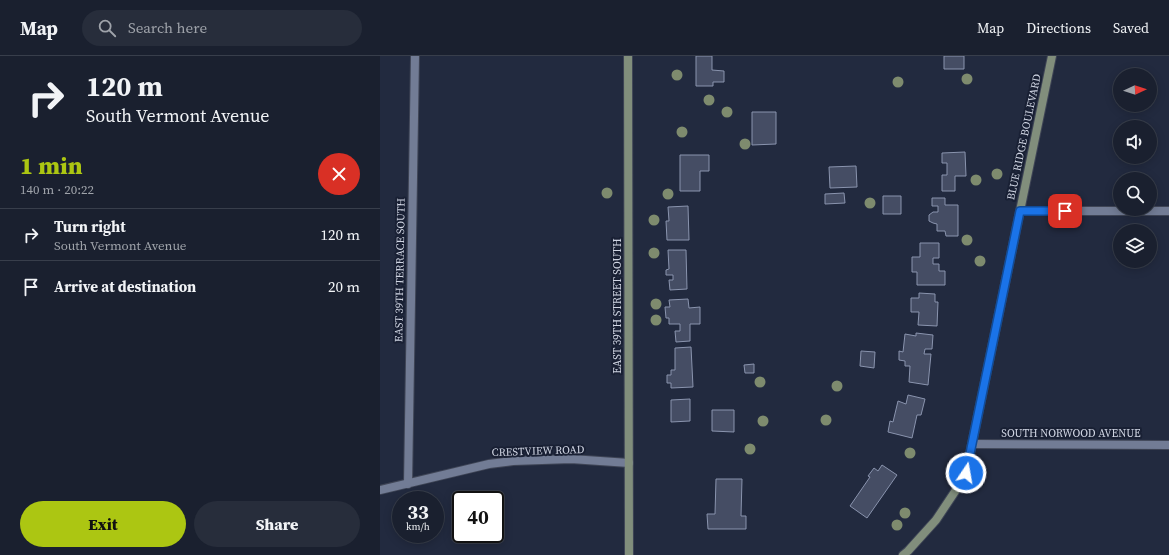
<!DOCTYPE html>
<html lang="en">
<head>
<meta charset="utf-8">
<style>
	:root { --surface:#1a202f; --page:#272d3b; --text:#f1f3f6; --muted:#9fa3aa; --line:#383e4b; --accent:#acc612 }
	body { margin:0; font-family:"Source Serif 4",serif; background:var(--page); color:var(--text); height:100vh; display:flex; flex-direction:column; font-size:15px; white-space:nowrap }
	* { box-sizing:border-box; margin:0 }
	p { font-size:13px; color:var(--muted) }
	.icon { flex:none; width:22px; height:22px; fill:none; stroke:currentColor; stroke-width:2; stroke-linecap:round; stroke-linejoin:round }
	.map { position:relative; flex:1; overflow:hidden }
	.details { display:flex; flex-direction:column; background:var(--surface); width:380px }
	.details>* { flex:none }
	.banner { background:#1a202f; color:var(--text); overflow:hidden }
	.needle { width:26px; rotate:87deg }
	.tools { position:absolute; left:733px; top:12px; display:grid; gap:8px }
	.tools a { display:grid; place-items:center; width:44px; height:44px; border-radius:50%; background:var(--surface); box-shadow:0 2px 10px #0003,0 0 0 1px var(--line); font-size:20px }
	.speed { position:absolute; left:12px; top:435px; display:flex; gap:8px; font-size:20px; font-weight:700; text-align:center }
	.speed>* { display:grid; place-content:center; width:52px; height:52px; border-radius:50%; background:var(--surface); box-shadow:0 2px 10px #0003,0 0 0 1px var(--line); line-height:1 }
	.speed small { font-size:10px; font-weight:400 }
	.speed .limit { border:2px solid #111; border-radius:6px; background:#fff; color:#111 }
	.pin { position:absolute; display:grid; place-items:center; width:34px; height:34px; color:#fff; margin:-17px; border-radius:8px; box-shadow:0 2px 6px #0006 }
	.me { position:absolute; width:44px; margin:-22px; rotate:12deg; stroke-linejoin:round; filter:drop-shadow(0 0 3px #0008) }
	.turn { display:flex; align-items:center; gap:14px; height:84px; padding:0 20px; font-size:18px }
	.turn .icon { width:52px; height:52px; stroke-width:2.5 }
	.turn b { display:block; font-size:28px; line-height:34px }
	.round { display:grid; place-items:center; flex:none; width:42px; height:42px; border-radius:21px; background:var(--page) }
	.summary { display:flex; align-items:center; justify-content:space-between; height:68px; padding:0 20px }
	h1 { font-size:24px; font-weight:800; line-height:30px; color:var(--accent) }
	.button { display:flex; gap:8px; margin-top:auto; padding:8px 20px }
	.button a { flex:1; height:46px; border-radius:24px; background:var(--accent); color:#111; font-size:16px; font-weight:800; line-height:46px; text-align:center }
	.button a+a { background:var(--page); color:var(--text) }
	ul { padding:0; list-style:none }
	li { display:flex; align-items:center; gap:12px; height:52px; padding:0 20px; border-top:1px solid var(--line) }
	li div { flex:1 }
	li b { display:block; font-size:15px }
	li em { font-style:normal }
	header { display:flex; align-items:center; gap:24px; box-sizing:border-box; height:56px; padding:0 20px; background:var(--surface); border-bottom:1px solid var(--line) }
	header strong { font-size:19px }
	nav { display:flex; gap:22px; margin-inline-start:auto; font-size:14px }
	.search { width:280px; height:36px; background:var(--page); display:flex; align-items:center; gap:10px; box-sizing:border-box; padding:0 14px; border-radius:22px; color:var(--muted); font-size:15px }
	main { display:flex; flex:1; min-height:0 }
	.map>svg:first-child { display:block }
</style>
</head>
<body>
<header>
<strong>Map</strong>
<div class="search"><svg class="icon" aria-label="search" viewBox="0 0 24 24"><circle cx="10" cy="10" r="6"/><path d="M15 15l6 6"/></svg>Search here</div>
<nav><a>Map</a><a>Directions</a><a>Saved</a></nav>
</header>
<main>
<section class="details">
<div class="banner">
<div class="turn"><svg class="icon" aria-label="right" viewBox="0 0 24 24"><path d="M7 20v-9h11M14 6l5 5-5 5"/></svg><div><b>120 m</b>South Vermont Avenue</div></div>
</div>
<div class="summary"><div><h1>1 min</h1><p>140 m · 20:22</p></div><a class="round" style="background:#d93025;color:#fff"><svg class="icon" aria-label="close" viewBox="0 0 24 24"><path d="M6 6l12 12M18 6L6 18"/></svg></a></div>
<ul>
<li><svg class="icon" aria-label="right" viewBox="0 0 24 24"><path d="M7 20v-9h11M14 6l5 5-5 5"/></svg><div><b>Turn right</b><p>South Vermont Avenue</p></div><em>120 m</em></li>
<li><svg class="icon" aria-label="arrive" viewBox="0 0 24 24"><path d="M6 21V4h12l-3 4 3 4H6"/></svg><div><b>Arrive at destination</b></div><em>20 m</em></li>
</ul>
<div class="button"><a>Exit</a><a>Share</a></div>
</section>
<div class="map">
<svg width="789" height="499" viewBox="0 0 789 499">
	<rect width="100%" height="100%" fill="#222a3f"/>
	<!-- building -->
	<path fill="#454d64" stroke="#8a94ae" d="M 316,0 L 332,0 L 332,14 L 344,15 L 344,26 L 333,26 L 333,30 L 316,30 Z
		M 564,0 L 584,0 L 584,13 L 564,13 Z
		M 372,56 L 396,56 L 396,88 L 372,89 Z
		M 585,96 L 586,120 L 575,120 L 575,135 L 562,135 L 562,119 L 567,119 L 567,107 L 562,107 L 562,97 Z
		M 300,99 L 329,99 L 329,115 L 320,115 L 320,135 L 300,135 Z
		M 476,110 L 477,131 L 450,132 L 449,111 Z
		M 464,137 L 465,147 L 445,148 L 445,138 Z
		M 503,140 L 521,140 L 521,158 L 503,158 Z
		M 552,142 L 565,142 L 565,149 L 578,149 L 578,180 L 566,180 L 565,175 L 557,175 L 557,168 L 553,167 L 549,165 L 549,159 L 553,156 L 558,156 L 558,150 L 552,150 Z
		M 308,150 L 309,184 L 287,184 L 286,165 L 289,165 L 288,151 Z
		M 540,187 L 559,187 L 559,202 L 553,202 L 553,208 L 559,208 L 559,215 L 565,215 L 565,229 L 537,229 L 537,216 L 532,216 L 532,201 L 540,201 Z
		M 288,194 L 306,194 L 307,233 L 290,234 L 289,224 L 293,224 L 293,219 L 286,219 L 286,214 L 289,213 Z
		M 539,237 L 555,238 L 555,246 L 558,246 L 557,270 L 538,269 L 539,256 L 531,256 L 531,242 L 539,242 Z
		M 308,243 L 309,252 L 320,251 L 320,268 L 310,268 L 310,285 L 296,286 L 295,275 L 300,275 L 300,268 L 289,268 L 289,262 L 286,262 L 285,251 L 290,251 L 289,244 Z
		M 536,277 L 553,279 L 552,293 L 545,293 L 544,298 L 551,298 L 548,329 L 529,326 L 530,310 L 525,310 L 525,305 L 519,304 L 519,295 L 523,296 L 525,278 L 536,280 Z
		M 311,291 L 313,331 L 291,332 L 291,327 L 287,327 L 287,319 L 291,319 L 291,314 L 295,314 L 295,292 Z
		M 481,295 L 495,296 L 494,312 L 480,310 Z
		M 374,308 L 374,317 L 365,317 L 364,309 Z
		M 528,339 L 545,343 L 541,359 L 537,359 L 532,382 L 508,376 L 510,365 L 513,366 L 518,345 L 526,348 Z
		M 310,343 L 310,365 L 291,366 L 291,344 Z
		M 332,354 L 354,354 L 354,376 L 332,375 Z
		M 502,409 L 517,419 L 487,462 L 470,450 L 490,421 L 488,420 L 494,412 L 498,415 Z
		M 336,423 L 362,423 L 361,460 L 366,460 L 366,473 L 328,473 L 327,458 L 335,458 Z"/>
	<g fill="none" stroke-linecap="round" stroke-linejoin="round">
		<!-- street casing -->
		<g stroke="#3f4556" stroke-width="10">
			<path id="street" d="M 640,155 L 789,155
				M 592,388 L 789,389
				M 28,428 L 35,0
				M 0,434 L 109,408 L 133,405 L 191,403 L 249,407"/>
		</g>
		<!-- secondary casing -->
		<g stroke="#3f4556" stroke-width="10">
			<path id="secondary" d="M 248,0 L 249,499
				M 523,499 L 528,495 L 556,464 L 578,431 L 586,417 L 672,0"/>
		</g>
		<!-- street -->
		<use href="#street" stroke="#727c95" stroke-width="8"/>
		<!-- secondary -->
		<use href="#secondary" stroke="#818e7c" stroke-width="8"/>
	</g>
	<!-- trees -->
	<g fill="#7e8b6e">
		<circle cx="297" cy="19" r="5.5"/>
		<circle cx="587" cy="23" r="5.5"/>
		<circle cx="518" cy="26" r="5.5"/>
		<circle cx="329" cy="44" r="5.5"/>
		<circle cx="347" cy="56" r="5.5"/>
		<circle cx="302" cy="76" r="5.5"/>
		<circle cx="365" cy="88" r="5.5"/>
		<circle cx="617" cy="118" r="5.5"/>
		<circle cx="596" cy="124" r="5.5"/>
		<circle cx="227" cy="137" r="5.5"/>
		<circle cx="288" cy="138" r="5.5"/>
		<circle cx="490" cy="147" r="5.5"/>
		<circle cx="274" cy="164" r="5.5"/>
		<circle cx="587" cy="184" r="5.5"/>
		<circle cx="274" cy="197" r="5.5"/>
		<circle cx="600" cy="205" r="5.5"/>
		<circle cx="276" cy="248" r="5.5"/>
		<circle cx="276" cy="264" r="5.5"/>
		<circle cx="380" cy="326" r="5.5"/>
		<circle cx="457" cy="330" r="5.5"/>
		<circle cx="446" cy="364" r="5.5"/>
		<circle cx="383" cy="365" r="5.5"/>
		<circle cx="370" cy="393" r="5.5"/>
		<circle cx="530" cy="397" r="5.5"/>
		<circle cx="525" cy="457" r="5.5"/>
		<circle cx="517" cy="469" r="5.5"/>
	</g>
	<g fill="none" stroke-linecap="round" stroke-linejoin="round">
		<!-- route casing -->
		<g stroke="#114b97" stroke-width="10">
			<path id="route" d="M 586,417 L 640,155 L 685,155"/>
		</g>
		<!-- route -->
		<use href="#route" stroke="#1a73e8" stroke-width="7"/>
	</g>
	<g text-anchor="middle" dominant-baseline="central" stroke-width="4" stroke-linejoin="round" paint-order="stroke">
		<!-- street labels -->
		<g font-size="11" fill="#d0d5e3" stroke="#192034">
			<text transform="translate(644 81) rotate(-78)">BLUE RIDGE BOULEVARD</text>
			<text transform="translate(20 214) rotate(-89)">EAST 39TH TERRACE SOUTH</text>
			<text transform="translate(237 250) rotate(-90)">EAST 39TH STREET SOUTH</text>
			<text x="691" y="377">SOUTH NORWOOD AVENUE</text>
			<text transform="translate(158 395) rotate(-2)">CRESTVIEW ROAD</text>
		</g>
	</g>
</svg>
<div class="tools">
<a><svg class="needle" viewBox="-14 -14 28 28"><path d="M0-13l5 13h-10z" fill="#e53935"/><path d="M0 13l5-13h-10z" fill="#9fa3aa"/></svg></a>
<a><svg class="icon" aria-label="sound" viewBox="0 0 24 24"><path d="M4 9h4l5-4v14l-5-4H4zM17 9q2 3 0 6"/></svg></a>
<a><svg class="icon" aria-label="search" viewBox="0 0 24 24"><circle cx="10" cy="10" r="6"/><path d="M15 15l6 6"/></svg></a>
<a><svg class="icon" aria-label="layers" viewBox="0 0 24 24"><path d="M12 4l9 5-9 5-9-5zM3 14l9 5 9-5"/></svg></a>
</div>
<div class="speed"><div>33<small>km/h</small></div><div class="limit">40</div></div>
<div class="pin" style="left:685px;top:155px;background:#d93025"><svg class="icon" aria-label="arrive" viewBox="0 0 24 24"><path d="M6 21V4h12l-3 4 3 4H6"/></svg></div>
<svg class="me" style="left:586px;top:417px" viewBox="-20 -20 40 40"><circle r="17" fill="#1a73e8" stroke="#fff" stroke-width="3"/><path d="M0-11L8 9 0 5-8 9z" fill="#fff"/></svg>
</div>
</main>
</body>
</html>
